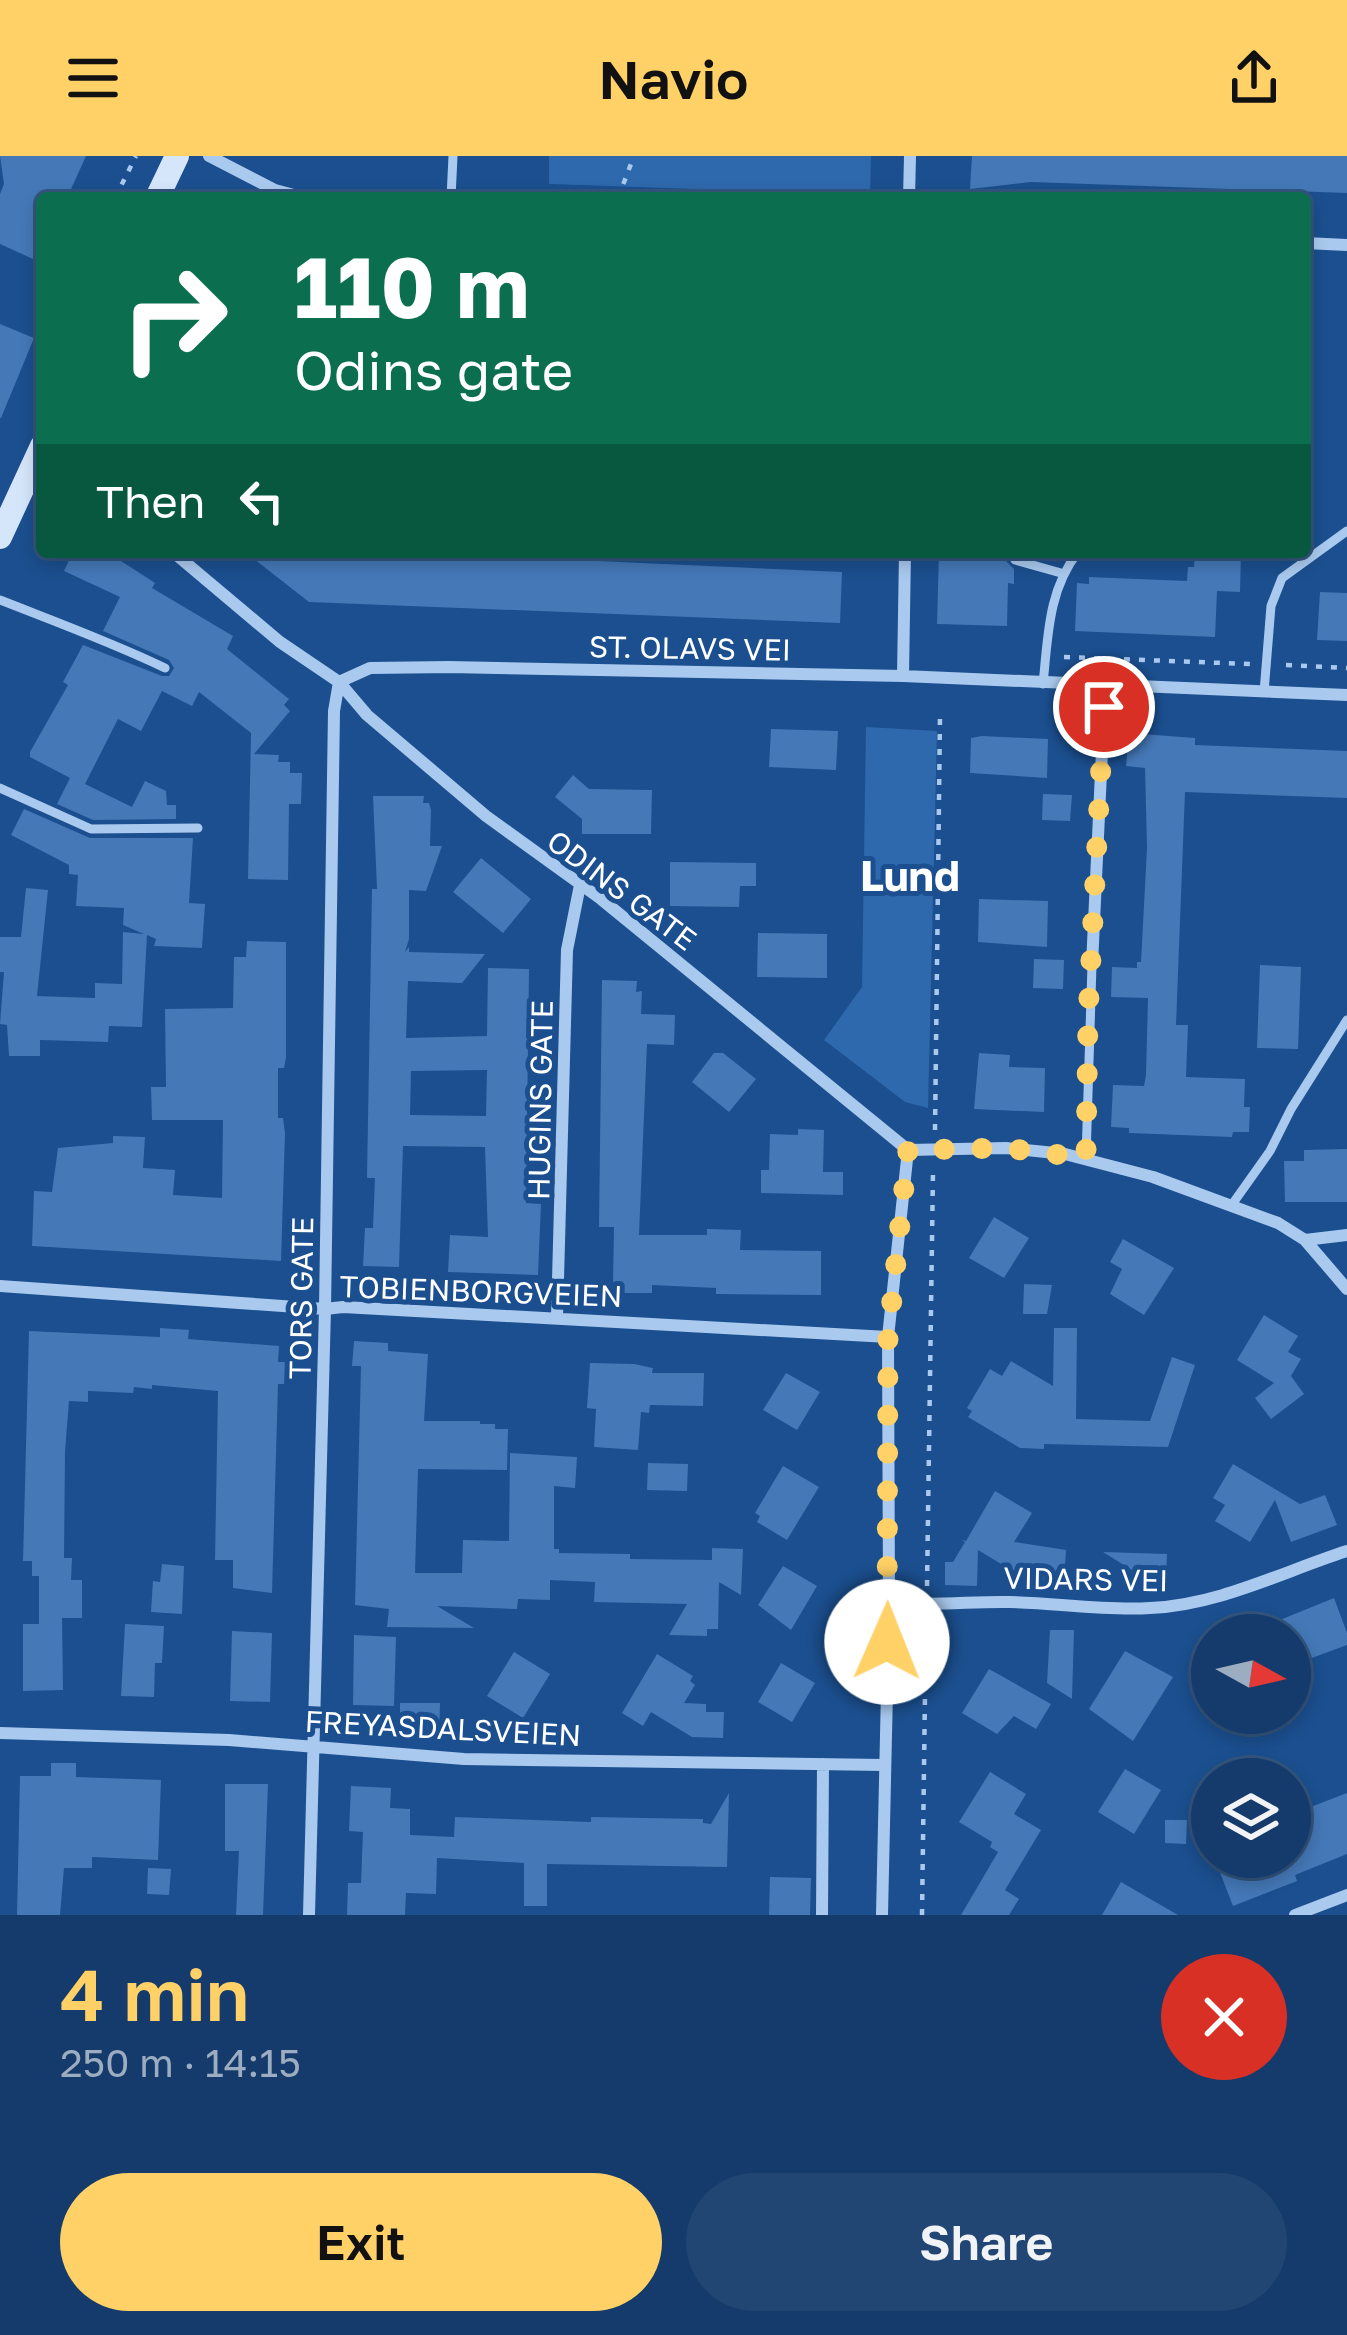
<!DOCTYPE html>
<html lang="en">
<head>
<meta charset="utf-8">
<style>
	:root { --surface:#143b6b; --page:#214673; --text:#f1f3f6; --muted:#9dadc1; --line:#33557e; --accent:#ffd166 }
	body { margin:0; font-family:"Golos Text",sans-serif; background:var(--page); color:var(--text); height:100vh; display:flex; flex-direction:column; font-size:45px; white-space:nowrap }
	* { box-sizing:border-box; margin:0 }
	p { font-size:39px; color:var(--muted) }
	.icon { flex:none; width:66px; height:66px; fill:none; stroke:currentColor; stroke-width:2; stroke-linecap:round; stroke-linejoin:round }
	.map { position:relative; height:1759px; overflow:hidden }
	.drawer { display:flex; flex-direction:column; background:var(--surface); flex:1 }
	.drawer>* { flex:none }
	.hud { position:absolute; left:36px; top:36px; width:1275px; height:366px; border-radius:12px; box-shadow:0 6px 18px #0003,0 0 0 3px var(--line); background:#0b6e4f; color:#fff; overflow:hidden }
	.needle { width:78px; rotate:98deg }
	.controls { position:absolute; left:1191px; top:1458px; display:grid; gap:24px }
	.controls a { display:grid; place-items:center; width:120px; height:120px; border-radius:50%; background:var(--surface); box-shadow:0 6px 18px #0003,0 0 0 3px var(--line); font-size:60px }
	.pin { position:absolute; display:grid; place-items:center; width:102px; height:102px; color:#fff; margin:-51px; border:6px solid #fff; border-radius:50%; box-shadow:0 3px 12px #0007 }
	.me { position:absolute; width:132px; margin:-66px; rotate:1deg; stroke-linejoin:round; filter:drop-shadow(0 0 9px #0008) }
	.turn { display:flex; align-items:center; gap:42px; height:252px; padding:0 60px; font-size:54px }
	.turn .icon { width:156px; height:156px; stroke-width:2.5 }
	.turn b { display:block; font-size:84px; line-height:102px }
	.then { display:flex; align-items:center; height:114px; padding:0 60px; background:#0003; gap:24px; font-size:45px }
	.round { display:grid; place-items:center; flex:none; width:126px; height:126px; border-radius:63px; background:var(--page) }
	.summary { display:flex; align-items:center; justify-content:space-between; height:204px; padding:0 60px }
	h1 { font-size:72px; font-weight:600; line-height:90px; color:var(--accent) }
	.primary-button { display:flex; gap:24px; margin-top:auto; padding:24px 60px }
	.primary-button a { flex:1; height:138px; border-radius:72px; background:var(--accent); color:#111; font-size:48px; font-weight:600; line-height:138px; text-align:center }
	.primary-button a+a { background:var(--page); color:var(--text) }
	header { display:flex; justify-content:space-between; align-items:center; height:156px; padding:0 60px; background:var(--accent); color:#111; font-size:54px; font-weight:600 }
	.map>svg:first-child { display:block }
</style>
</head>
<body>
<header><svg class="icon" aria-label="menu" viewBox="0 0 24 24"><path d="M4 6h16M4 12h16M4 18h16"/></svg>Navio<svg class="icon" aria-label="share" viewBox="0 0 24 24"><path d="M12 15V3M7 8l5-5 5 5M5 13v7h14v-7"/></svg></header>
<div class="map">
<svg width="1347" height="1759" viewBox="0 0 1347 1759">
	<rect width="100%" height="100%" fill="#1b4f8f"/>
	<!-- green -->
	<path fill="#2e69ad" d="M 549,0 L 871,0 L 870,39 L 549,28 Z
		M 866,571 L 937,575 L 928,952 L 905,946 L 824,884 L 862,831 Z"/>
	<!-- building -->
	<path fill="#4478b7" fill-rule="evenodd" d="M 0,0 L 86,0 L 67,42 L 42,42 L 42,107 L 0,88 L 0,38 L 4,28 Z
		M 972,0 L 1347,0 L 1347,37 L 1031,26 L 970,33 Z
		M 0,168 L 34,182 L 1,262 L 0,262 Z
		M 73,396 L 121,396 L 118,403 L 155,427 L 152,432 L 233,480 L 227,493 L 289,543 L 284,549 L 290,555 L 254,598 L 279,599 L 278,606 L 290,606 L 290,617 L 302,617 L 301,648 L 289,648 L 288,724 L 248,723 L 251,577 L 199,536 L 192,550 L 162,535 L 141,575 L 118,563 L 85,628 L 132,651 L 145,625 L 166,635 L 167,649 L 176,649 L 176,663 L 93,664 L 57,648 L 70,622 L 30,601 L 30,596 L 68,529 L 63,526 L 83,489 L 162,520 L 169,520 L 174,512 L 169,504 L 103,475 L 120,441 L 64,415 Z
		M 245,396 L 399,396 L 842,416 L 840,467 L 309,446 Z
		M 939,396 L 1009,396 L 1006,405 L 1014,413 L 1014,428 L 1008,427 L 1007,470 L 937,468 Z
		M 1195,396 L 1241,396 L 1240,436 L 1217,435 L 1215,481 L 1075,475 L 1077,427 L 1089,428 L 1089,421 L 1187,425 L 1188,411 L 1194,411 Z
		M 1320,436 L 1347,437 L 1347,485 L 1317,484 Z
		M 771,573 L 838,575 L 836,614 L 769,611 Z
		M 1129,577 L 1195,582 L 1195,589 L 1347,595 L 1347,642 L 1185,636 L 1176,869 L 1188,869 L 1186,921 L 1245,923 L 1244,951 L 1250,951 L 1249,976 L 1233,976 L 1232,981 L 1129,977 L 1129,972 L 1111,971 L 1113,929 L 1144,930 L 1146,919 L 1148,842 L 1111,841 L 1112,811 L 1137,812 L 1137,806 L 1141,806 L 1147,692 L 1145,612 L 1126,610 Z
		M 982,580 L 1048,583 L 1047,622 L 970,617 L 971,582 Z
		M 573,619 L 589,633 L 652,634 L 651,678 L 582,678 L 582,663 L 555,641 Z
		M 1043,638 L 1072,639 L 1070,665 L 1042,664 Z
		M 373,640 L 424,640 L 423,647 L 429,647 L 431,654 L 430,690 L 442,690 L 426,735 L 409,734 L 409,783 L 405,796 L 409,791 L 409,796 L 485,798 L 462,827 L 408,825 L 406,882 L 487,880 L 488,812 L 529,813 L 526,1047 L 541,1048 L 538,1119 L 448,1116 L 450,1079 L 488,1081 L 485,991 L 403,990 L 399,1111 L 363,1110 L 365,1072 L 373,1072 L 375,1022 L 367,1022 L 372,733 L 377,733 ZM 487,914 L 486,960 L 410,959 L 411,915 Z
		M 24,653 L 90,682 L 193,682 L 189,747 L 205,748 L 202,792 L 154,790 L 156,783 L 147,779 L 142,871 L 109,870 L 108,886 L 40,884 L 40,900 L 9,900 L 7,869 L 0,868 L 4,816 L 0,816 L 0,781 L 21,781 L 26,732 L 48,734 L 37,840 L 95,842 L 95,827 L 122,828 L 123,776 L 144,778 L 123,769 L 124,752 L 76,750 L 78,719 L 69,718 L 69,709 L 11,679 Z
		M 481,702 L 531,743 L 503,777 L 453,736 Z
		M 670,706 L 756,707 L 756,730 L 740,730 L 739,751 L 670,750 Z
		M 979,743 L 1048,745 L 1047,791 L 978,786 Z
		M 758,777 L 827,778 L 827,822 L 757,821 Z
		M 247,785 L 286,786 L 286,902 L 284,912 L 278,912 L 278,962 L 283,962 L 285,977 L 281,1105 L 32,1090 L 34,1035 L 52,1036 L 58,992 L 113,987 L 113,980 L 145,981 L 143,1012 L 175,1014 L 173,1039 L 222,1042 L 223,964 L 152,964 L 151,931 L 166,931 L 165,853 L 233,852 L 234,801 L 246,801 Z
		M 1034,803 L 1064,804 L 1063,833 L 1033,832 Z
		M 1260,809 L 1301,811 L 1298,893 L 1257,892 Z
		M 602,824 L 637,825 L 636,836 L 642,835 L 641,858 L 675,859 L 674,889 L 647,888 L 639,1079 L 707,1079 L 707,1073 L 741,1074 L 740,1094 L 821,1095 L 821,1139 L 716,1138 L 716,1132 L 652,1129 L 652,1137 L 624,1137 L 624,1128 L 613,1128 L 614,1071 L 599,1071 Z
		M 714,897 L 723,897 L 756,923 L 729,956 L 692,926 Z
		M 979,897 L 1010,899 L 1009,911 L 1045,912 L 1044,956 L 974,953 Z
		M 798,973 L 824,974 L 823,1016 L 843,1016 L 843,1039 L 761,1037 L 761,1014 L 769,1014 L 770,978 L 798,979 Z
		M 1347,993 L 1347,1046 L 1285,1046 L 1284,1005 L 1304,1005 L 1304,994 Z
		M 994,1061 L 1029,1082 L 1004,1122 L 969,1102 Z
		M 1123,1083 L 1174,1112 L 1144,1159 L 1110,1138 L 1122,1113 L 1110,1106 Z
		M 1024,1128 L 1052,1129 L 1047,1158 L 1023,1158 Z
		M 1264,1159 L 1298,1180 L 1288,1196 L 1301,1203 L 1291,1220 L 1304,1238 L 1271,1263 L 1255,1242 L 1274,1227 L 1237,1204 Z
		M 160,1172 L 189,1174 L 188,1183 L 279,1190 L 278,1206 L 286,1206 L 284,1228 L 278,1228 L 272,1437 L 233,1432 L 233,1404 L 215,1404 L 218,1235 L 152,1229 L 152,1233 L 134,1231 L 133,1237 L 88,1235 L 88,1246 L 69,1245 L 65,1296 L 64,1402 L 72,1402 L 71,1424 L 82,1424 L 82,1462 L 62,1462 L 63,1534 L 23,1535 L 23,1468 L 39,1468 L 39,1420 L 32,1420 L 32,1405 L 23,1405 L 29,1175 L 160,1181 Z
		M 1054,1172 L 1077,1172 L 1076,1263 L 1150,1265 L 1172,1201 L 1195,1209 L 1168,1291 L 1044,1288 L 1044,1293 L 1020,1292 L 968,1261 L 972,1255 L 967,1252 L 990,1213 L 1002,1220 L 1011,1205 L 1053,1230 Z
		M 354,1185 L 388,1187 L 388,1195 L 428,1198 L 424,1265 L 480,1265 L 480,1268 L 495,1268 L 495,1273 L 508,1273 L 507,1314 L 418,1313 L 415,1417 L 462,1417 L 463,1384 L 509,1385 L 510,1297 L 577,1301 L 575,1332 L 554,1330 L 554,1393 L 559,1393 L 559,1397 L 630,1398 L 630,1403 L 712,1404 L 712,1392 L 743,1393 L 741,1439 L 719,1426 L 718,1473 L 707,1473 L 707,1480 L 669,1479 L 687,1448 L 594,1446 L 595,1426 L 550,1424 L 550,1444 L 518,1443 L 517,1453 L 437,1450 L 474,1472 L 387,1471 L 389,1453 L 355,1449 L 361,1210 L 352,1210 Z
		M 590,1207 L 634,1208 L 653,1212 L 652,1217 L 704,1217 L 703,1250 L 650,1249 L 649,1257 L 641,1256 L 638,1294 L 594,1291 L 596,1253 L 587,1252 Z
		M 786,1217 L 820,1236 L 797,1274 L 763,1254 Z
		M 648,1307 L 688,1308 L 687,1335 L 647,1334 Z
		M 1233,1308 L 1300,1348 L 1325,1339 L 1337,1369 L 1291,1386 L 1275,1344 L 1250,1386 L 1215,1365 L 1225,1349 L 1213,1342 Z
		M 783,1310 L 819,1331 L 787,1384 L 757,1366 L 760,1360 L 755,1357 Z
		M 995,1335 L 1032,1357 L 1014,1386 L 1066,1394 L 1064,1426 L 1029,1425 L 978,1394 L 977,1430 L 945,1429 L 945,1406 L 953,1406 L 965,1386 L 961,1384 L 966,1385 Z
		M 1103,1396 L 1167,1398 L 1166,1422 L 1143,1421 Z
		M 162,1408 L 184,1410 L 182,1458 L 151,1456 L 153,1425 L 160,1426 Z
		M 783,1410 L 817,1430 L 791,1474 L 758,1449 Z
		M 1334,1442 L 1347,1477 L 1347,1489 L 1290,1510 L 1290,1479 L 1243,1479 Z
		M 125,1468 L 164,1470 L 162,1507 L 155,1507 L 154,1541 L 121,1540 Z
		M 1050,1474 L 1074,1474 L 1072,1543 L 1047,1527 Z
		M 232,1475 L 272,1477 L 270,1546 L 230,1545 Z
		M 354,1479 L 396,1481 L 394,1550 L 353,1549 Z
		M 1125,1495 L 1173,1521 L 1133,1585 L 1089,1553 Z
		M 514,1496 L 550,1518 L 523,1562 L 487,1540 Z
		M 657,1498 L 693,1520 L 690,1525 L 695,1529 L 684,1547 L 706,1548 L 706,1556 L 724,1556 L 723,1582 L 692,1581 L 651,1556 L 643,1570 L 622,1557 Z
		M 781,1507 L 815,1527 L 792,1566 L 758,1546 Z
		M 989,1513 L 1051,1548 L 1036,1573 L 1014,1560 L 997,1578 L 962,1557 Z
		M 400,1547 L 440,1547 L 439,1579 L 400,1578 Z
		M 51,1607 L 76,1607 L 76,1621 L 161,1624 L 158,1704 L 92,1701 L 92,1712 L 64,1712 L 60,1759 L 17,1759 L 20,1620 L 51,1620 Z
		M 1125,1613 L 1161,1634 L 1134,1678 L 1098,1656 Z
		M 990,1616 L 1026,1638 L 1014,1658 L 1041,1674 L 1005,1734 L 1019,1743 L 1009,1759 L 961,1759 L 998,1696 L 990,1691 L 992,1686 L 959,1666 Z
		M 225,1628 L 268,1628 L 263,1759 L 236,1759 L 239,1695 L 225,1695 Z
		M 351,1630 L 391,1632 L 390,1652 L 410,1653 L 410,1679 L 454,1681 L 455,1661 L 591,1666 L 591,1661 L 703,1663 L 703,1667 L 711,1668 L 729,1637 L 727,1711 L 547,1708 L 547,1750 L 524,1750 L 524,1707 L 437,1702 L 436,1738 L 406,1737 L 405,1759 L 347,1759 L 348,1727 L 361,1727 L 363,1676 L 349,1675 Z
		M 1347,1637 L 1347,1698 L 1295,1719 L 1297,1725 L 1233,1750 L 1214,1701 L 1290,1701 L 1290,1659 Z
		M 1165,1664 L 1187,1664 L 1186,1688 L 1165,1687 Z
		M 148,1712 L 171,1713 L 169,1739 L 147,1738 Z
		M 770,1721 L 811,1722 L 810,1759 L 769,1759 Z
		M 1121,1726 L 1178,1759 L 1102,1759 Z"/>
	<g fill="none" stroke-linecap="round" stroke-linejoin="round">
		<!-- path -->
		<path stroke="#a9c9ee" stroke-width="4.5" stroke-dasharray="6 9" stroke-linecap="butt" d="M 115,42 L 136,0
			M 618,42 L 634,0
			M 37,233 L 42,215
			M 1064,501 L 1250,508
			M 1286,509 L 1347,512
			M 935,974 L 940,560
			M 927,1430 L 933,1015
			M 922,1759 L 926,1465"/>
		<!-- service -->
		<path stroke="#a9c9ee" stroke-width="9" d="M 451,42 L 453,0
			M 1015,404 L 1061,417
			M 0,444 C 56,466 111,486 165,512
			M 1043,528 C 1048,481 1048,434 1078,396
			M 1264,536 L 1271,450 L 1282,422 L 1347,375
			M 0,632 L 91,673 L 198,672
			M 1086,1002 L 1092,809
			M 1231,1050 L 1270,995 L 1291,953 L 1347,864"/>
		<!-- minor -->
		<path stroke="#a9c9ee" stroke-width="12" d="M 209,0 L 275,34 L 305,42
			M 909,42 L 910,0
			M 1305,87 L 1347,89
			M 173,396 L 280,486 L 339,526 L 367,559 L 486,660 L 601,743 L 908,994 L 1006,992 L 1065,998 L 1153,1021 L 1278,1067 L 1305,1084 L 1347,1133
			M 903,520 L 905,396
			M 1092,809 L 1105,531
			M 1305,1084 L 1347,1079
			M 0,1130 L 325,1153 L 343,1151 L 888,1181
			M 557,1160 L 567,794 L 580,729
			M 889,1445 C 930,1451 969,1445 1010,1446 C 1057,1447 1104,1455 1150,1452 C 1219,1449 1282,1416 1347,1395
			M 0,1577 L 229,1584 L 464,1603 L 883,1609
			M 309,1759 L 325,1153 L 334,555 L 339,526 L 370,512 L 449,511 L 903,520 L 1347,539
			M 822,1759 L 823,1608
			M 882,1759 L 889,1445 L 888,1181 L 908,994
			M 1295,1759 L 1347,1739"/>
		<!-- secondary -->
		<path stroke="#d6e6fa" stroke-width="24" d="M 157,42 L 177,0
			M 0,381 L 42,290"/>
	</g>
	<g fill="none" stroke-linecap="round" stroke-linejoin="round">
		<!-- route -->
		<path stroke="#ffd166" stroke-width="21" stroke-dasharray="0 37.8" d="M 887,1486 L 888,1181 L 908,994 L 1006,992 L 1086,1002 L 1088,860 L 1104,551"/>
	</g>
	<g text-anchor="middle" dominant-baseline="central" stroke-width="10" stroke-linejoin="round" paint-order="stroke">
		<!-- street labels -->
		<g font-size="30" fill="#fff" stroke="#1b4f8f">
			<text transform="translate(690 492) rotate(1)">ST. OLAVS VEI</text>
			<text transform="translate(622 734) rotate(37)">ODINS GATE</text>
			<text transform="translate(540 944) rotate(-89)">HUGINS GATE</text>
			<text transform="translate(481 1135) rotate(2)">TOBIENBORGVEIEN</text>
			<text transform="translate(301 1142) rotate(-89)">TORS GATE</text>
			<text transform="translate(1086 1423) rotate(1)">VIDARS VEI</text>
			<text transform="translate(443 1572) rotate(3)">FREYASDALSVEIEN</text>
		</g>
		<!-- district labels -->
		<g font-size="42" font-weight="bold" fill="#fff" stroke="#1b4f8f">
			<text x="910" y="719">Lund</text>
		</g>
	</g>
</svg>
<div class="controls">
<a><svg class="needle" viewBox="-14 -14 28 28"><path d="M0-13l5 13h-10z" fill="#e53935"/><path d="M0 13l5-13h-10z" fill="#9dadc1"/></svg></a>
<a><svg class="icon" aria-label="layers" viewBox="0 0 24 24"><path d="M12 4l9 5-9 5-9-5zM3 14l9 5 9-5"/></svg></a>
</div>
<div class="pin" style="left:1104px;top:551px;background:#d93025"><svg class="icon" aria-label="arrive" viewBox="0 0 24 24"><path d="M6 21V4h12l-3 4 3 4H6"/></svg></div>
<svg class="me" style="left:887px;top:1486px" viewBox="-20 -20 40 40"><circle r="19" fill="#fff"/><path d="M0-13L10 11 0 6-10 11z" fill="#ffd166"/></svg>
<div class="hud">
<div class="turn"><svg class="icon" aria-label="right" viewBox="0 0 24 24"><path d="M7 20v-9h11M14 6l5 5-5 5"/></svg><div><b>110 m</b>Odins gate</div></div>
<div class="then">Then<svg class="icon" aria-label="left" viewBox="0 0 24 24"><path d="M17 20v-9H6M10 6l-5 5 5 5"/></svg></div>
</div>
</div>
<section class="drawer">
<div class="summary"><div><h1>4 min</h1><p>250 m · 14:15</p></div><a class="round" style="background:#d93025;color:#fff"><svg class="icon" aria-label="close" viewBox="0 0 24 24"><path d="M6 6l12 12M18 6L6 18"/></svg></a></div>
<div class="primary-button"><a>Exit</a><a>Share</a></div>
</section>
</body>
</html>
